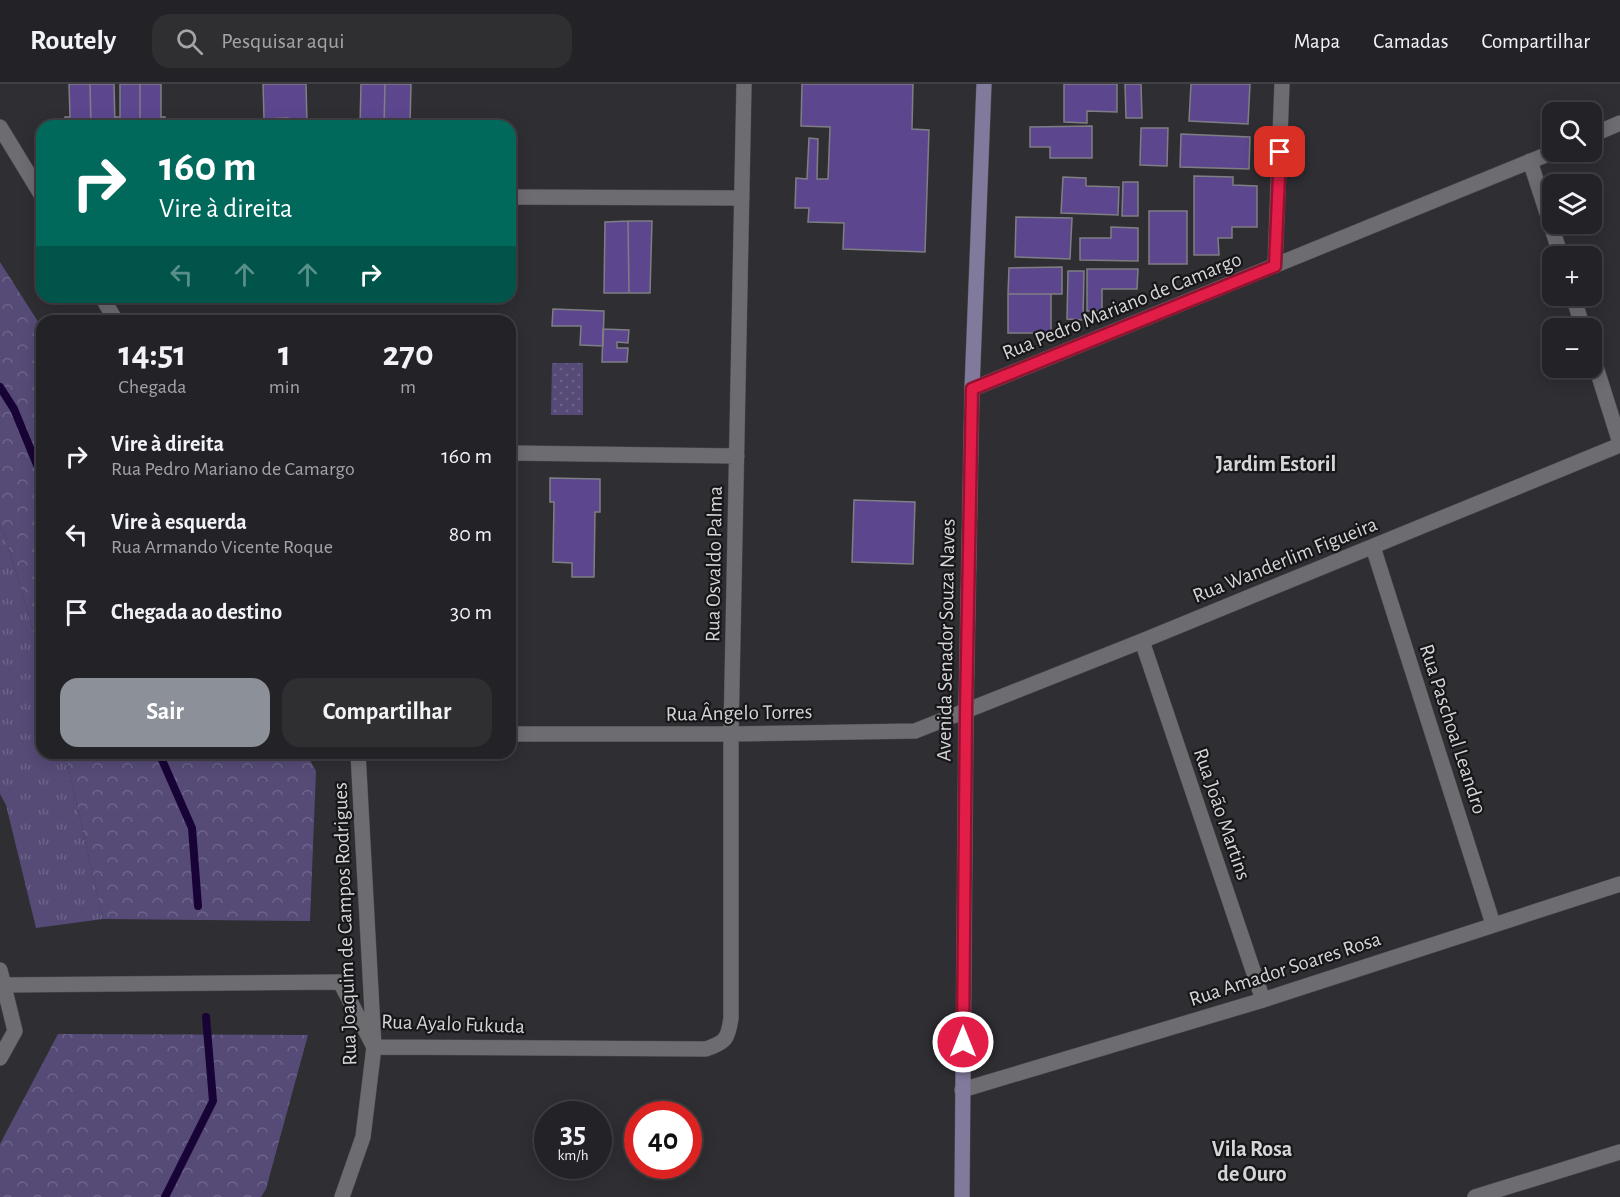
<!DOCTYPE html>
<html lang="pt">
<head>
<meta charset="utf-8">
<style>
	:root { --surface:#232226; --page:#2f2f32; --text:#f1f3f6; --muted:#a3a4a7; --line:#403f43; --accent:#8c9099 }
	body { margin:0; font-family:"Alegreya Sans",sans-serif; background:var(--page); color:var(--text); height:100vh; display:flex; flex-direction:column; font-size:22px; white-space:nowrap }
	* { box-sizing:border-box; margin:0 }
	p { font-size:20px; color:var(--muted) }
	.icon { flex:none; width:33px; height:33px; fill:none; stroke:currentColor; stroke-width:2; stroke-linecap:round; stroke-linejoin:round }
	.map { position:relative; flex:1; overflow:hidden }
	.side { position:absolute; left:36px; top:231px; width:480px; height:444px; display:flex; flex-direction:column; background:var(--surface); border-radius:18px; box-shadow:0 3px 15px #0003,0 0 0 2px var(--line) }
	.side>* { flex:none }
	.top-card { position:absolute; left:36px; top:36px; width:480px; height:183px; border-radius:18px; box-shadow:0 3px 15px #0003,0 0 0 2px var(--line); background:#00695c; color:#fff; overflow:hidden }
	.buttons { position:absolute; left:1542px; top:18px; display:grid; gap:12px }
	.buttons a { display:grid; place-items:center; width:60px; height:60px; border-radius:12px; background:var(--surface); box-shadow:0 3px 15px #0003,0 0 0 2px var(--line); font-size:30px }
	.speed { position:absolute; left:534px; top:1017px; display:flex; gap:12px; font-size:30px; font-weight:700; text-align:center }
	.speed>* { display:grid; place-content:center; width:78px; height:78px; border-radius:50%; background:var(--surface); box-shadow:0 3px 15px #0003,0 0 0 2px var(--line); line-height:1 }
	.speed small { font-size:15px; font-weight:400 }
	.speed .limit { border:9px solid #d22; background:#fff; color:#111 }
	.pin { position:absolute; display:grid; place-items:center; width:51px; height:51px; color:#fff; margin:-26px; border-radius:12px; box-shadow:0 3px 9px #0006 }
	.me { position:absolute; width:66px; margin:-33px; rotate:0deg; stroke-linejoin:round; filter:drop-shadow(0 0 4px #0008) }
	.turn { display:flex; align-items:center; gap:21px; height:126px; padding:0 24px; font-size:27px }
	.turn .icon { width:78px; height:78px; stroke-width:2.5 }
	.turn b { display:block; font-size:42px; line-height:51px }
	.lanes { display:flex; align-items:center; height:57px; padding:0 24px; background:#0003; justify-content:center; gap:30px; direction:ltr }
	.lanes .off { opacity:.35 }
	.eta { display:flex; justify-content:space-evenly; align-items:center; height:102px; text-align:center }
	.eta b { font-size:36px; font-weight:700; line-height:42px }
	.primary-button { display:flex; gap:12px; margin-top:auto; padding:12px 24px }
	.primary-button a { flex:1; height:69px; border-radius:18px; background:var(--accent); color:#fff; font-size:24px; font-weight:700; line-height:69px; text-align:center }
	.primary-button a+a { background:var(--page); color:var(--text) }
	ul { padding:0; list-style:none }
	li { display:flex; align-items:center; gap:18px; height:78px; padding:0 24px }
	li div { flex:1 }
	li b { display:block; font-size:22px }
	li em { font-style:normal }
	header { display:flex; align-items:center; gap:36px; box-sizing:border-box; height:84px; padding:0 30px; background:var(--surface); border-bottom:2px solid var(--line) }
	header strong { font-size:28px }
	nav { display:flex; gap:33px; margin-inline-start:auto; font-size:21px }
	.search { width:420px; height:54px; background:var(--page); display:flex; align-items:center; gap:15px; box-sizing:border-box; padding:0 21px; border-radius:18px; color:var(--muted); font-size:22px }
	.map>svg:first-child { display:block }
</style>
</head>
<body>
<header>
<strong>Routely</strong>
<div class="search"><svg class="icon" aria-label="search" viewBox="0 0 24 24"><circle cx="10" cy="10" r="6"/><path d="M15 15l6 6"/></svg>Pesquisar aqui</div>
<nav><a>Mapa</a><a>Camadas</a><a>Compartilhar</a></nav>
</header>
<div class="map">
<svg width="1620" height="1113" viewBox="0 0 1620 1113">
	<defs>
		<pattern id="grass-tufts" width="24" height="20" patternUnits="userSpaceOnUse" patternTransform="scale(1.5)"><rect width="24" height="20" fill="#564b77"/><path d="M3 7l-1-3M5 7V3M7 7l1-3M15 17l-1-3M17 17v-4M19 17l1-3" fill="none" stroke="#6d648a"/></pattern>
		<pattern id="forest-crowns" width="20" height="18" patternUnits="userSpaceOnUse" patternTransform="scale(1.5)"><rect width="20" height="18" fill="#564b77"/><path d="M2 6a3 3 0 1 1 6 0M12 15a3 3 0 1 1 6 0" fill="none" stroke="#6d648a"/></pattern>
		<pattern id="park-dots" width="8" height="8" patternUnits="userSpaceOnUse" patternTransform="scale(1.5)"><rect width="8" height="8" fill="#564b77"/><path d="M2 2h.1M6 6h.1" fill="none" stroke="#6d648a" stroke-width="1.8" stroke-linecap="round"/></pattern>
	</defs>
	<rect width="100%" height="100%" fill="#2f2e33"/>
	<!-- grass -->
	<path fill="url(#grass-tufts)" d="M 0,443 L 5,451 L 42,577 L 42,669 L 65,669 L 103,835 L 36,844 L 6,721 L 0,710 Z"/>
	<!-- forest -->
	<path fill="url(#forest-crowns)" d="M 0,178 L 42,244 L 42,577 L 5,451 L 0,443 Z
		M 65,669 L 306,669 L 316,687 L 310,837 L 103,835 Z
		M 58,950 L 308,951 L 266,1105 L 261,1113 L 0,1113 L 0,1060 Z"/>
	<!-- park -->
	<path fill="url(#park-dots)" d="M 552,279 L 583,279 L 583,331 L 551,331 Z"/>
	<g fill="none" stroke-linecap="round" stroke-linejoin="round">
		<!-- stream -->
		<path stroke="#180336" stroke-width="8" d="M 0,303 L 14,325 L 42,393
			M 159,669 L 192,744 L 198,822
			M 165,1113 L 213,1017 L 206,933"/>
	</g>
	<!-- building -->
	<path fill="#5c478f" stroke="#7f7e83" stroke-width="1.5" d="M 69,0 L 90,0 L 91,42 L 65,42 L 65,33 L 70,33 Z
		M 90,0 L 114,0 L 115,42 L 91,42 Z
		M 120,0 L 140,0 L 140,42 L 115,42 L 115,33 L 120,33 Z
		M 140,0 L 161,0 L 161,33 L 165,33 L 165,42 L 140,42 Z
		M 263,0 L 306,0 L 307,38 L 312,38 L 312,42 L 288,42 L 288,34 L 264,35 Z
		M 361,0 L 385,0 L 384,42 L 360,42 Z
		M 385,0 L 411,0 L 410,42 L 384,42 Z
		M 802,0 L 913,0 L 912,45 L 929,46 L 925,168 L 843,165 L 844,139 L 808,138 L 809,124 L 795,124 L 796,94 L 807,95 L 809,54 L 818,55 L 817,95 L 828,95 L 830,43 L 801,42 Z
		M 1064,0 L 1117,0 L 1117,28 L 1087,27 L 1087,39 L 1064,38 Z
		M 1125,0 L 1141,0 L 1142,34 L 1126,34 Z
		M 1191,0 L 1250,0 L 1248,40 L 1189,37 Z
		M 1092,42 L 1092,74 L 1050,74 L 1050,63 L 1030,63 L 1030,43 Z
		M 1141,44 L 1168,44 L 1167,82 L 1140,81 Z
		M 1181,50 L 1250,53 L 1249,85 L 1180,83 Z
		M 1194,92 L 1233,93 L 1233,101 L 1257,102 L 1257,143 L 1232,143 L 1232,154 L 1218,154 L 1219,171 L 1194,171 Z
		M 1063,93 L 1086,94 L 1086,102 L 1119,103 L 1118,131 L 1061,129 Z
		M 1123,98 L 1138,98 L 1138,132 L 1122,132 Z
		M 1149,127 L 1187,127 L 1187,180 L 1149,180 Z
		M 1016,133 L 1072,134 L 1070,175 L 1015,173 Z
		M 628,137 L 629,209 L 604,209 L 605,138 Z
		M 628,137 L 652,137 L 650,209 L 629,209 Z
		M 1111,143 L 1138,144 L 1138,177 L 1080,176 L 1080,154 L 1111,154 Z
		M 1062,183 L 1062,210 L 1008,210 L 1009,184 Z
		M 1087,185 L 1138,185 L 1137,205 L 1102,205 L 1102,227 L 1087,227 Z
		M 1068,187 L 1084,187 L 1083,236 L 1067,235 Z
		M 1008,210 L 1051,210 L 1051,249 L 1008,249 Z
		M 553,225 L 604,227 L 603,262 L 580,261 L 581,242 L 552,242 Z
		M 389,232 L 407,232 L 407,237 L 389,237 Z
		M 603,245 L 629,246 L 628,259 L 617,258 L 617,264 L 628,264 L 627,278 L 602,278 Z
		M 550,394 L 600,395 L 600,428 L 595,428 L 594,493 L 572,493 L 572,479 L 553,478 L 554,418 L 550,418 Z
		M 854,416 L 915,418 L 913,480 L 852,478 Z"/>
	<g fill="none" stroke-linecap="round" stroke-linejoin="round">
		<!-- street casing -->
		<g stroke="#4c4b4f" stroke-width="16">
			<path id="street" d="M 0,43 L 42,112
				M 1592,51 L 1620,39
				M 1530,77 L 1561,172
				M 510,113 L 742,114
				M 1275,182 L 1282,0
				M 1573,212 L 1583,244
				M 102,213 L 116,237
				M 1592,270 L 1620,359
				M 972,305 L 1553,68
				M 510,369 L 737,372
				M 1373,463 L 1493,840
				M 1142,557 L 1263,916
				M 510,650 L 731,650 L 915,647 L 1142,557 L 1620,361
				M 0,886 L 15,947 L 0,974
				M 3,901 L 340,898 L 374,963 L 706,965 C 726,958 728,955 731,934 L 731,650 L 744,0
				M 962,1006 L 1263,916 L 1620,800
				M 342,1113 L 363,1053 L 374,963 L 358,669
				M 1475,1113 L 1620,1068"/>
		</g>
		<!-- secondary casing -->
		<g stroke="#4c4b4f" stroke-width="16">
			<path id="secondary" d="M 962,1113 L 966,628 L 972,305 L 984,0"/>
		</g>
		<!-- street -->
		<use href="#street" stroke="#6d6c71" stroke-width="15"/>
		<!-- secondary -->
		<use href="#secondary" stroke="#827a9c" stroke-width="15"/>
	</g>
	<g fill="none" stroke-linecap="round" stroke-linejoin="round">
		<!-- route casing -->
		<g stroke="#92132f" stroke-width="15">
			<path id="route" d="M 963,958 L 966,628 L 972,305 L 1275,182 L 1280,68"/>
		</g>
		<!-- route -->
		<use href="#route" stroke="#e11d48" stroke-width="10"/>
	</g>
	<g text-anchor="middle" dominant-baseline="central" stroke-width="4.5" stroke-linejoin="round" paint-order="stroke">
		<!-- street labels -->
		<g font-size="21" fill="#d5d4d7" stroke="#171719">
			<text transform="translate(1122 222) rotate(-22)">Rua Pedro Mariano de Camargo</text>
			<text transform="translate(1285 476) rotate(-22)">Rua Wanderlim Figueira</text>
			<text transform="translate(714 480) rotate(-89)">Rua Osvaldo Palma</text>
			<text transform="translate(946 556) rotate(-89)">Avenida Senador Souza Naves</text>
			<text transform="translate(739 629) rotate(-1)">Rua Ângelo Torres</text>
			<text transform="translate(1453 645) rotate(72)">Rua Paschoal Leandro</text>
			<text transform="translate(1222 730) rotate(71)">Rua João Martins</text>
			<text transform="translate(345 840) rotate(-92)">Rua Joaquim de Campos Rodrigues</text>
			<text transform="translate(1285 885) rotate(-18)">Rua Amador Soares Rosa</text>
			<text transform="translate(453 940) rotate(2)">Rua Ayalo Fukuda</text>
		</g>
		<!-- neighbourhood labels -->
		<g font-size="22" font-weight="bold" fill="#d5d4d7" stroke="#171719">
			<text x="1276" y="380">Jardim Estoril</text>
			<text x="1252" y="1065">Vila Rosa<tspan x="1252" dy="25">de Ouro</tspan></text>
		</g>
	</g>
</svg>
<div class="buttons">
<a><svg class="icon" aria-label="search" viewBox="0 0 24 24"><circle cx="10" cy="10" r="6"/><path d="M15 15l6 6"/></svg></a>
<a><svg class="icon" aria-label="layers" viewBox="0 0 24 24"><path d="M12 4l9 5-9 5-9-5zM3 14l9 5 9-5"/></svg></a>
<a>+</a>
<a>−</a>
</div>
<div class="speed"><div>35<small>km/h</small></div><div class="limit">40</div></div>
<div class="pin" style="left:1280px;top:68px;background:#d93025"><svg class="icon" aria-label="arrive" viewBox="0 0 24 24"><path d="M6 21V4h12l-3 4 3 4H6"/></svg></div>
<svg class="me" style="left:963px;top:958px" viewBox="-20 -20 40 40"><circle r="17" fill="#e11d48" stroke="#fff" stroke-width="3"/><path d="M0-11L8 9 0 5-8 9z" fill="#fff"/></svg>
<div class="top-card">
<div class="turn"><svg class="icon" aria-label="right" viewBox="0 0 24 24"><path d="M7 20v-9h11M14 6l5 5-5 5"/></svg><div><b>160 m</b>Vire à direita</div></div>
<div class="lanes"><svg class="icon off" aria-label="left" viewBox="0 0 24 24"><path d="M17 20v-9H6M10 6l-5 5 5 5"/></svg><svg class="icon off" aria-label="ahead" viewBox="0 0 24 24"><path d="M12 20V5M6 11l6-6 6 6"/></svg><svg class="icon off" aria-label="ahead" viewBox="0 0 24 24"><path d="M12 20V5M6 11l6-6 6 6"/></svg><svg class="icon" aria-label="right" viewBox="0 0 24 24"><path d="M7 20v-9h11M14 6l5 5-5 5"/></svg></div>
</div>
<section class="side">
<div class="eta">
<div><b>14:51</b><p>Chegada</p></div>
<div><b>1</b><p>min</p></div>
<div><b>270</b><p>m</p></div>
</div>
<ul>
<li><svg class="icon" aria-label="right" viewBox="0 0 24 24"><path d="M7 20v-9h11M14 6l5 5-5 5"/></svg><div><b>Vire à direita</b><p>Rua Pedro Mariano de Camargo</p></div><em>160 m</em></li>
<li><svg class="icon" aria-label="left" viewBox="0 0 24 24"><path d="M17 20v-9H6M10 6l-5 5 5 5"/></svg><div><b>Vire à esquerda</b><p>Rua Armando Vicente Roque</p></div><em>80 m</em></li>
<li><svg class="icon" aria-label="arrive" viewBox="0 0 24 24"><path d="M6 21V4h12l-3 4 3 4H6"/></svg><div><b>Chegada ao destino</b></div><em>30 m</em></li>
</ul>
<div class="primary-button"><a>Sair</a><a>Compartilhar</a></div>
</section>
</div>
</body>
</html>
